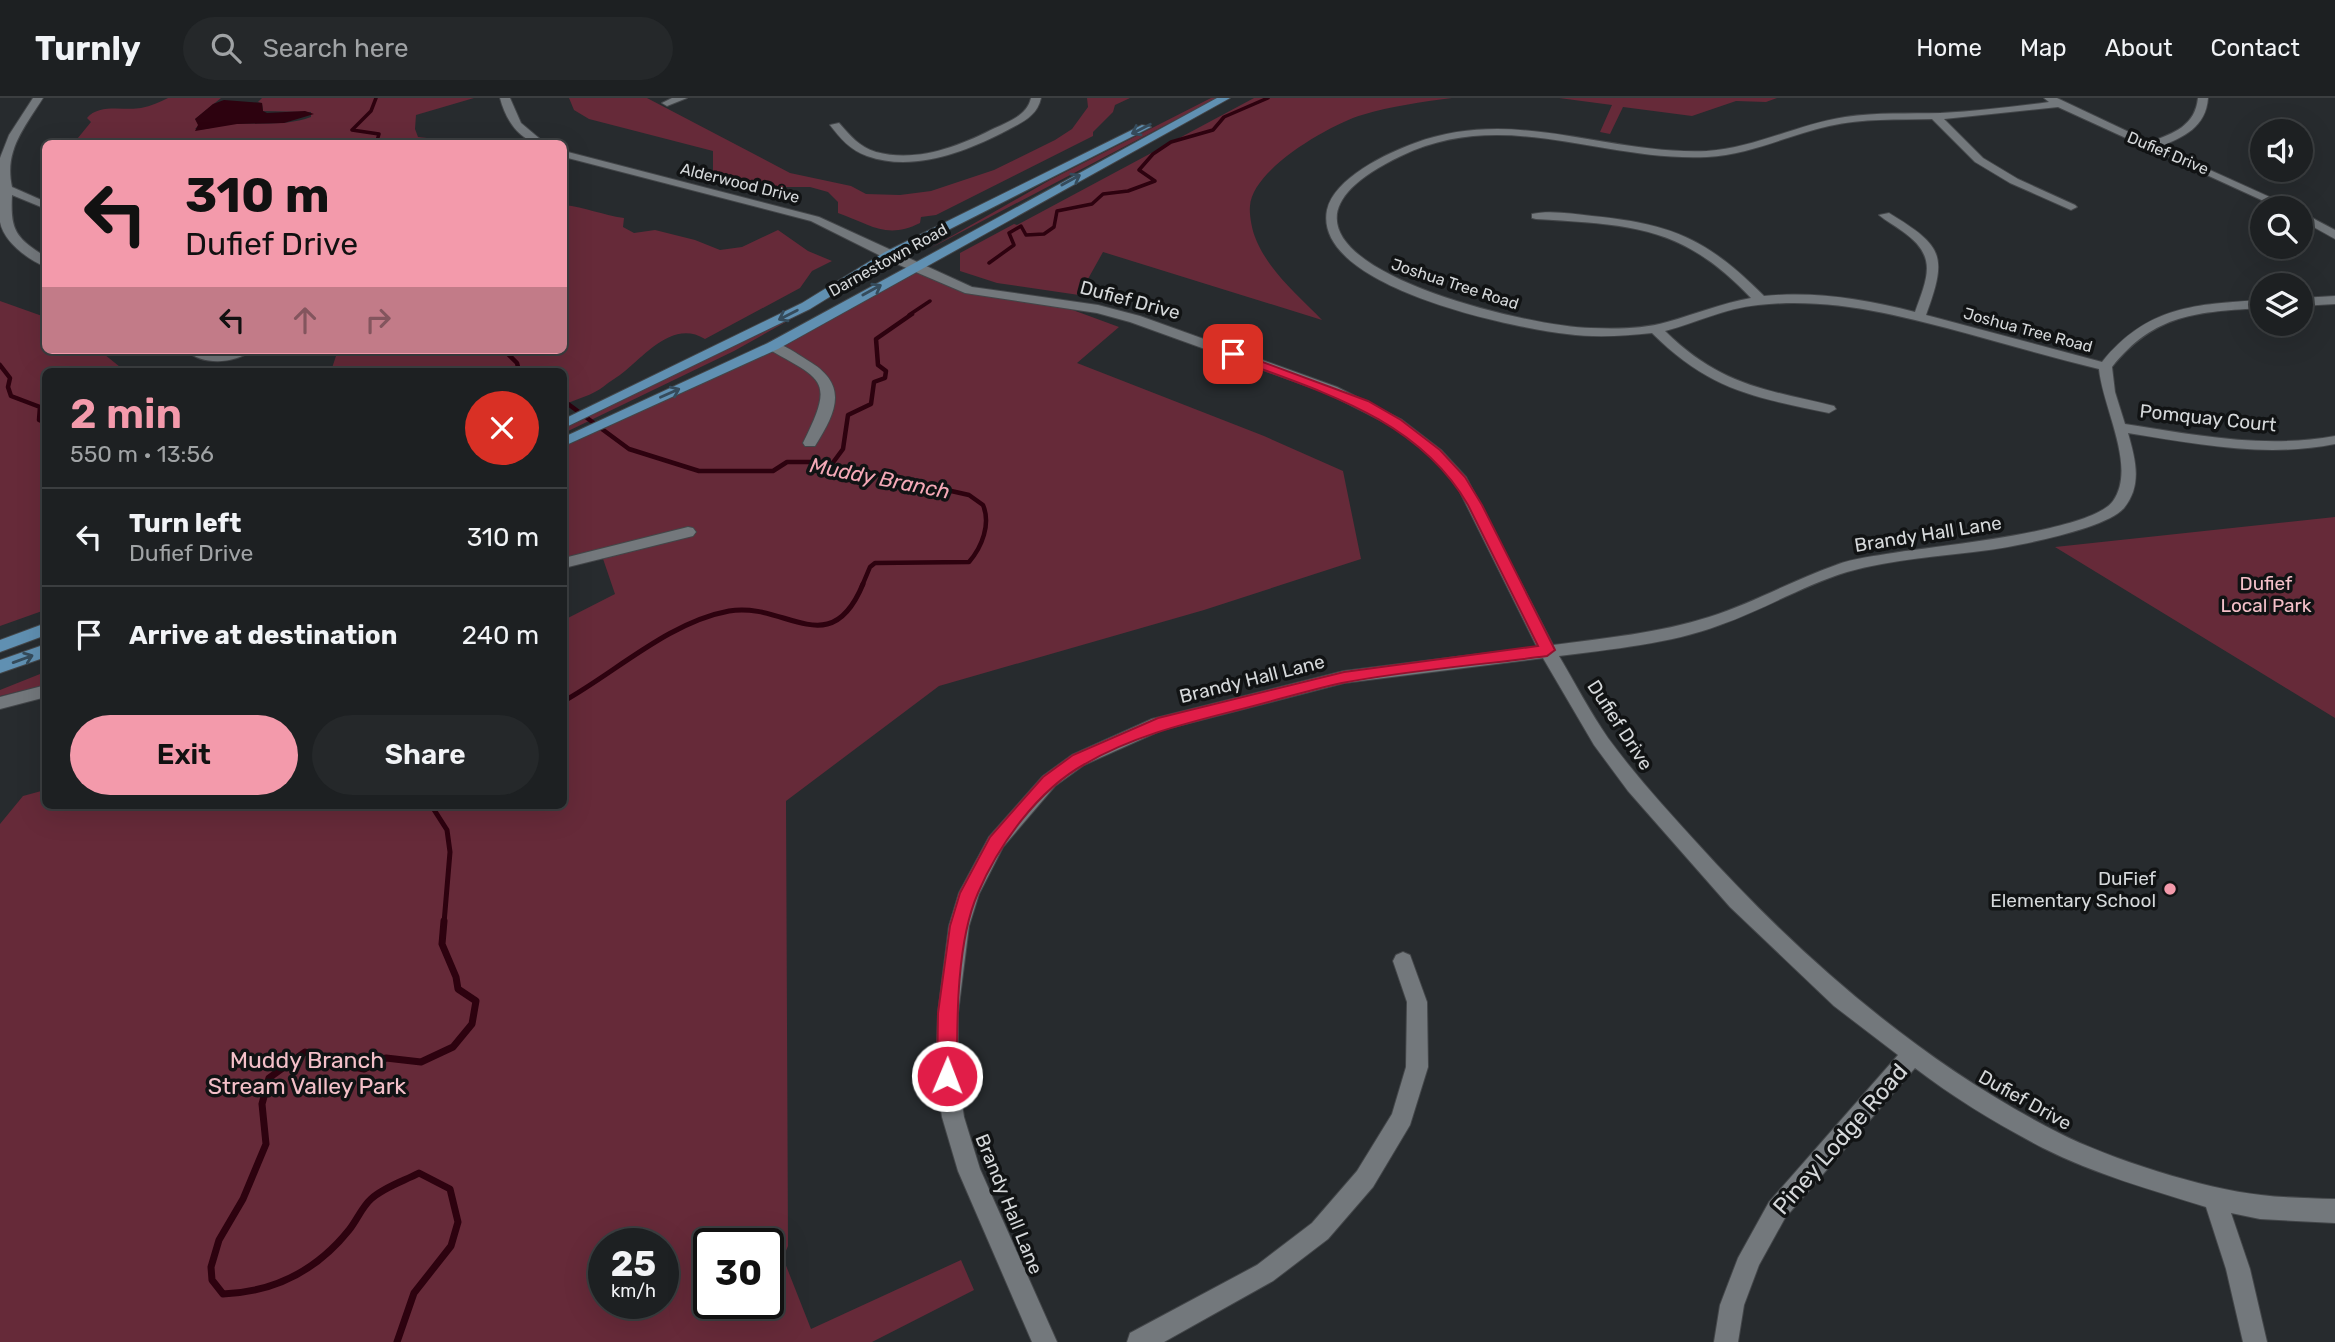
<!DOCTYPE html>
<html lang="en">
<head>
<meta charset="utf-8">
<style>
	:root { --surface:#1d2022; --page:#25282a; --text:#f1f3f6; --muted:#a0a3a5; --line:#3b3e40; --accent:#f39aab }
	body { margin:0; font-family:Rubik,sans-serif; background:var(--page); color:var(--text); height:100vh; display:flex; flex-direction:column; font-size:26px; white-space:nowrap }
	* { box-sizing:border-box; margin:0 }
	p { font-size:23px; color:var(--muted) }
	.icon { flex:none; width:38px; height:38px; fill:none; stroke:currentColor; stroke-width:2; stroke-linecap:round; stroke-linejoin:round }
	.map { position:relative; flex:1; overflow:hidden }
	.details { position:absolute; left:42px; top:270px; width:525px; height:441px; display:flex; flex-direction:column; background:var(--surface); border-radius:10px; box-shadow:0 7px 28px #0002,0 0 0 2px var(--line) }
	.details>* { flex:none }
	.top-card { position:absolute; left:42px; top:42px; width:525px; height:214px; border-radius:10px; box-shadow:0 7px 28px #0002,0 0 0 2px var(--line); background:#f39aab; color:#111; overflow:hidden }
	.buttons { position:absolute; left:2250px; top:21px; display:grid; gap:14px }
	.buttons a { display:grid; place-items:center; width:63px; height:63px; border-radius:50%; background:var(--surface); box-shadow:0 7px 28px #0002,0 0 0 2px var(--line); font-size:35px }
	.speed { position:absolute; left:588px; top:1130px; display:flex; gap:14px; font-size:35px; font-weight:700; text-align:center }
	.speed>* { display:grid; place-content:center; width:91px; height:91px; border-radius:50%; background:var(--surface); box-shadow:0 7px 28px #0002,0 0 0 2px var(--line); line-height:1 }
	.speed small { font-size:18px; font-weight:400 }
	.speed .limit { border:4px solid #111; border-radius:10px; background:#fff; color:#111 }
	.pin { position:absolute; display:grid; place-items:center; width:60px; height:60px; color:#fff; margin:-30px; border-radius:14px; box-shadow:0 4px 10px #0006 }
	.me { position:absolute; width:77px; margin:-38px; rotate:1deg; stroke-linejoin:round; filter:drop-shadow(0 0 5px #0008) }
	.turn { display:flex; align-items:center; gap:24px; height:147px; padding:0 28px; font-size:32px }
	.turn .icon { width:91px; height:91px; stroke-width:2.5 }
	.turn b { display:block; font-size:49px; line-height:60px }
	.lanes { display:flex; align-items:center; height:66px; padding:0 28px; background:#0003; justify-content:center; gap:35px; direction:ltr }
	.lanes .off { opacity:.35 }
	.round { display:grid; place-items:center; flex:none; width:74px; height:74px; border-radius:37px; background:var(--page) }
	.overview { display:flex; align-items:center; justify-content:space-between; height:119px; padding:0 28px }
	h1 { font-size:42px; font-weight:600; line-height:52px; color:var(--accent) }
	.primary-button { display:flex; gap:14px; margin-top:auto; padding:14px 28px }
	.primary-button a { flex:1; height:80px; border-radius:42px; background:var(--accent); color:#111; font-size:28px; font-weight:600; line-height:80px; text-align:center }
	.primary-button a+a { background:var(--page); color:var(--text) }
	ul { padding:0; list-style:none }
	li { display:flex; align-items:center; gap:21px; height:98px; padding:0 28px; border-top:2px solid var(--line) }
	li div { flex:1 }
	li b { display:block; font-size:26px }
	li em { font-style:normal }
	header { display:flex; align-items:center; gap:42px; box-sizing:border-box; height:98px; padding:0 35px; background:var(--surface); border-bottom:2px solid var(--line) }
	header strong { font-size:33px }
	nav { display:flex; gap:38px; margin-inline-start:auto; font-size:24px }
	.search { width:490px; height:63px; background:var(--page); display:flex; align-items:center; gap:18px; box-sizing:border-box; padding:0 24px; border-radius:38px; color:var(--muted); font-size:26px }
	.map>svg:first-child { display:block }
</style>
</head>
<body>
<header>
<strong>Turnly</strong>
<div class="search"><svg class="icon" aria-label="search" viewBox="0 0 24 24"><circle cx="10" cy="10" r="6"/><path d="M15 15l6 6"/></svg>Search here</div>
<nav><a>Home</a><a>Map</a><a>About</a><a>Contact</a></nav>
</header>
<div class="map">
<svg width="2335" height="1244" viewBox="0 0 2335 1244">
	<rect width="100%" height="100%" fill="#272b2e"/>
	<!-- green -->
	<path fill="#662a39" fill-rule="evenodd" d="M 168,0 L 221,0 L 195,21 L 199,27 L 195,31 C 207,33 217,27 228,26 C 256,24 284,29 311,19 L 311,14 L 263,13 L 262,5 L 258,4 L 262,0 L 474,0 L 416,17 L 415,31 L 418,39 L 436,41 L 441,45 L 73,46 L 91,24 L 87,20 C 99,5 125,13 141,10 C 151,8 160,4 168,0 Z
		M 569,0 L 647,0 L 790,75 L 851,88 L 866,96 L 900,97 L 931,93 L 994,72 L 1055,42 L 1072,31 L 1088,9 L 1087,0 L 1130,0 L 1115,7 L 1113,14 L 1093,34 L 1093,38 L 936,117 L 921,119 L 920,125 C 886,142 870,126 838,115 L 838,104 L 828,94 L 810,89 L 782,89 L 713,80 L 713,53 L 589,21 L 574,12 Z
		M 1211,0 L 1217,0 L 929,151 L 1050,82 Z
		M 1254,0 L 1452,0 C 1421,4 1392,8 1362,17 C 1331,26 1252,71 1250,108 C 1249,116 1252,132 1255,139 C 1268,173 1298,197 1322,222 L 1103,154 L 1079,197 L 997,185 L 960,173 L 960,155 L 1014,126 L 1017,127 Z
		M 1559,0 L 1777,0 L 1766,4 L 1736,3 L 1692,18 L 1623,9 L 1610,36 L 1600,34 L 1612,7 Z
		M 564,107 C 585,109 602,117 624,120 L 623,129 L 634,135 L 655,132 L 695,142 L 720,152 L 742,149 L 778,132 L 808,153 L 832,163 L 812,173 L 800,190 L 705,241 C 674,222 647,255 625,273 C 618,279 610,283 603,289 C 593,297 576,301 564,307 L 564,273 L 331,273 L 338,252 L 564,252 Z
		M 914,169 L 991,197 L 1051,204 L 1119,229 L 1077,265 L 1264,338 L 1343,373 L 1361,461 L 1204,512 L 939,588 L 786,703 L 788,1148 L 783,1160 L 811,1231 L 961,1162 L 974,1192 L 872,1244 L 0,1244 L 0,726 L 23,698 L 45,692 L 46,707 L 564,707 L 564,522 L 615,496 L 600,452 L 564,460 L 564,348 L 570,342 L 773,248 ZM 604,1146 L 663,1146 L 663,1206 L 604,1206 ZM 709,1146 L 768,1146 L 768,1206 L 709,1206 Z
		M 877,173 L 734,253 L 564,335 L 564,327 Z
		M 0,203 L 45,219 L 46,252 L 99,252 L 125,273 L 46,273 L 45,512 L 0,528 Z
		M 2335,419 L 2335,620 L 2055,449 Z
		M 45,574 L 45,587 L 0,598 L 0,592 Z"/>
	<!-- water -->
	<path fill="#2d020f" d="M 224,2 L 262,5 L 263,13 L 267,15 L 305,13 L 314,16 L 284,25 L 237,26 L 195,33 L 198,27 L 195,21 L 213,6 Z"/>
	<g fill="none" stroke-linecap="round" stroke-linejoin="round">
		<!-- stream-far3 -->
		<path stroke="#2d020f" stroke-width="3.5" d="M 376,0 L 371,13 L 352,32 L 379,36 L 376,46
			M 989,165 L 1014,147 L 1009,135 L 1021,128 L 1026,137 L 1044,136 L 1054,129 L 1057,113 L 1092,106 L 1103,96 L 1128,93 L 1155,83 L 1139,72 L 1153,56 L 1171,44 L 1213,32 L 1224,19 L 1268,0
			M 909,217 L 930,203"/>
		<!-- stream-far2 -->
		<path stroke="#2d020f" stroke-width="4.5" d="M 504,252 L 517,265 L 519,273
			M 0,267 L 10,280 L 8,289 L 11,298 L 40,309 L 39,322 L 46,325
			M 564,303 L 629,351 L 699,373 L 773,373 L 787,364 L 810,364 L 826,374 L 871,375 L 969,397 L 983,407 C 991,426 982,449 969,464 L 875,465 L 870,469 L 862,488
			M 826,374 L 843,351 L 848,317 L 871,306 L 874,284 L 885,280 L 886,273 L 878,267 L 876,241 L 912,216"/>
		<!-- stream-far1 -->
		<path stroke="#2d020f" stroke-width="5" d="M 564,603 C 616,574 669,524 729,513 C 785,503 830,566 863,486
			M 431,707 L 447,732 L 450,754 L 444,825"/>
		<!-- stream -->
		<path stroke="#2d020f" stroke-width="7" d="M 397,1244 L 414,1195 L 451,1148 L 458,1124 L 450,1091 L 419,1075 C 404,1083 384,1089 371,1101 C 362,1109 357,1122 349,1132 C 317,1172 274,1194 223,1196 L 212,1182 L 211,1169 L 219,1142 L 243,1101 L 266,1046 L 262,1006 L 269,980 L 305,954 L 333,965 L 364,971 L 386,960 L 421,964 L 453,949 L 472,926 L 476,903 L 458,891 L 456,879 L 442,846 L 444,823"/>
		<!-- street casing -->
		<g stroke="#434649" stroke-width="2">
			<path id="street" d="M 33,0 L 43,0 C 24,30 4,53 12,89 L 46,104 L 46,111 L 12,97 C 10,133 16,140 46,159 L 46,169 C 27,161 4,144 0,124 L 0,60 L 9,37 Z
				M 500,0 L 510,0 L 521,25 L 546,46 C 521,46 506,23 500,0 Z
				M 672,0 L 687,0 L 667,8 L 662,5 Z
				M 1031,0 L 1041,0 C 1037,20 1018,26 1002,35 C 962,55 912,74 867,58 C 850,52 840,40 830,27 L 839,25 C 850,37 859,49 876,54 C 917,65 960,48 995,30 C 1010,23 1027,17 1031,0 Z
				M 2044,0 L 2057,0 L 2150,44 C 2174,35 2195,28 2198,0 L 2208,0 C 2206,29 2184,39 2159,49 L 2294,110 L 2279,110 L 2058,9 L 1944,21 L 1983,60 L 2018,81 L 2075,107 L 2077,109 L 2071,112 L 2010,85 L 1975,64 L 1932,21 C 1898,22 1863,20 1829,28 C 1788,37 1750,57 1707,59 C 1601,64 1505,8 1401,58 C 1204,152 1516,228 1591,230 C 1616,231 1643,231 1667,224 C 1696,216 1722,205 1751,200 C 1682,127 1631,127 1536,121 L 1532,120 L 1532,116 C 1550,112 1573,116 1592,118 C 1673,126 1707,141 1764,198 C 1815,193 1865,201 1915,214 C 1928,178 1938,158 1902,133 C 1894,127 1886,123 1879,117 L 1889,115 C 1943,148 1948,157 1926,217 L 2102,264 C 2147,208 2196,206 2263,202 L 2263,210 C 2198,214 2155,215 2112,269 L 2115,294 L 2125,326 C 2196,337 2264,351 2335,338 L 2335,346 C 2265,360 2197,346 2128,335 C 2135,360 2143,387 2124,410 C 2106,431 2017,448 1989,452 C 1942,458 1893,461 1847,474 C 1804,487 1763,512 1720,527 C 1670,546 1612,551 1559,558 C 1575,585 1590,614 1608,640 C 1635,677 1666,711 1697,745 C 1801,860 1920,964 2059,1035 C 2110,1061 2204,1091 2261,1097 C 2285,1100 2310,1100 2335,1101 L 2335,1125 L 2260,1121 L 2231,1115 L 2250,1171 L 2267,1244 L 2243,1244 L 2226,1171 L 2206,1109 C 2152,1092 2094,1076 2043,1050 C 1999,1027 1954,1000 1915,970 L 1785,1120 L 1759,1167 L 1744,1207 L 1738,1244 L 1714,1244 L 1720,1207 L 1738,1160 L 1769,1104 L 1898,957 L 1834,908 L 1730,809 L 1628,693 L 1594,647 L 1543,560 L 1344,585 L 1162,632 L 1084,667 L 1055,688 L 1003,749 L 979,796 L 969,828 L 958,915 L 958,978 L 964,1019 L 980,1071 L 1057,1244 L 1032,1244 L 958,1073 L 942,1019 L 936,978 L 938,915 L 949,828 L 959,795 L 989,739 L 1043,678 L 1072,657 L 1152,621 L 1344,573 L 1537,549 L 1455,384 L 1431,358 L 1392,328 L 1327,295 L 1130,224 L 1097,215 L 965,195 L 897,166 L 811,123 L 564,59 L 564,53 L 819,119 L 972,189 L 1098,207 L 1140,218 L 1337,289 L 1402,322 L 1441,352 L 1466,379 L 1553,547 C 1605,540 1659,535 1709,519 C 1753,505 1793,482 1836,467 C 1854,460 1875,458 1893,455 C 1934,448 2091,434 2113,403 C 2137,369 2103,311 2099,271 C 2055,260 2012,248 1969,236 C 1898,217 1831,199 1758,207 C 1725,210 1696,225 1665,233 C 1720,287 1763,291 1834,308 L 1836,311 L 1829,315 C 1753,299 1709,292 1652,235 C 1624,238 1596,240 1567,236 C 1514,230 1312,189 1327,112 C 1334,80 1387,55 1415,45 C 1516,8 1606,57 1707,53 C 1755,50 1798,26 1845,19 C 1877,14 1909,16 1941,15 C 1977,13 2013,9 2049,4 Z
				M 2301,114 L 2335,132 L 2335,141 L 2301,122 Z
				M 2335,198 L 2335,206 L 2301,208 L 2301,200 Z
				M 773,244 C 785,247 796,255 807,262 C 849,286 837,313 815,348 L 805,348 L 803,345 C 834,282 825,283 768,251 L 768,245 Z
				M 186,252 L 211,255 L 252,252 C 235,266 202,268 186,252 Z
				M 688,429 L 693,430 L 696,434 L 693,438 L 564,470 L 564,460 Z
				M 46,587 L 46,599 L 0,611 L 0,599 Z
				M 1403,854 L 1410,857 L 1427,904 L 1428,969 L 1410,1027 L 1373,1089 L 1328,1141 L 1273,1183 L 1164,1244 L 1127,1244 L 1130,1235 L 1257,1167 L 1312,1125 L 1357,1073 L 1392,1016 L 1406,969 L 1407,904 L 1393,863 L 1396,857 Z"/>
		</g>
		<!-- primary casing -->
		<g stroke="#434649" stroke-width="2">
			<path id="primary" d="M 1217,0 L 1230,0 L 778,251 L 564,348 L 564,339 L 768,245 Z
				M 1142,27 L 1151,29 L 893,160 L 810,211 L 564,330 L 564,321 L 802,205 L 885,154 Z
				M 46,525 L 46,537 L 0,554 L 0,542 Z
				M 46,546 L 46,559 L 0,575 L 0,562 Z"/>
		</g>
		<!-- street -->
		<use href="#street" fill="#73787c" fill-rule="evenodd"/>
		<!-- primary -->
		<use href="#primary" fill="#6090b2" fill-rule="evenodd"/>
	</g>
	<!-- one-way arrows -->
	<defs><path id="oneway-shaft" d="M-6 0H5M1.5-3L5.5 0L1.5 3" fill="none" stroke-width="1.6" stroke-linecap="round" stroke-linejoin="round" transform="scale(1.75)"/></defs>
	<g stroke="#354b5b">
		<use href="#oneway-shaft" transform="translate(1141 31) rotate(153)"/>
		<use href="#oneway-shaft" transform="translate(1071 82) rotate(-29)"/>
		<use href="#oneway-shaft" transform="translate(872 192) rotate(-29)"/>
		<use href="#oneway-shaft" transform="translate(788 217) rotate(153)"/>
		<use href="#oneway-shaft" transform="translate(670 295) rotate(-24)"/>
		<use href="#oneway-shaft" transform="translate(23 561) rotate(-20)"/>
	</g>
	<!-- route -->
	<path fill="#e11d48" stroke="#92132f" stroke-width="2" d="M 1233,253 L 1368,303 L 1401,322 L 1440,352 L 1465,379 L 1482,407 L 1555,552 L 1547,558 C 1480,567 1409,572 1342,585 C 1306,593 1270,604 1234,613 C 1183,626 1131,639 1085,666 C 1038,692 999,746 978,795 C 956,845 957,924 957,978 L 954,985 L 947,987 L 940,985 L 937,978 L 938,915 L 950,828 L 960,795 L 990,739 L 1043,679 L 1073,657 L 1158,620 L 1344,574 L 1538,548 L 1468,407 C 1417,319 1318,293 1229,259 L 1227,256 Z"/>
	<!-- markers -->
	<circle fill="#f39aab" stroke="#111314" stroke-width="2.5" cx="2170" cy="791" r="7"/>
	<g text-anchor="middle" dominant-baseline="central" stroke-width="7" stroke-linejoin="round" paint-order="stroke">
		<!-- far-street labels -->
		<g font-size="16" fill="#d5d8da" stroke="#111314">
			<text transform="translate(2168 55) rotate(23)">Dufief Drive</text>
			<text transform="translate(740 85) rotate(14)">Alderwood Drive</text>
			<text transform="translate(888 162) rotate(-29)">Darnestown Road</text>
			<text transform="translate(1455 186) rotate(18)">Joshua Tree Road</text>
			<text transform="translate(2028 232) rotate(15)">Joshua Tree Road</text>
		</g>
		<!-- street labels -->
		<g font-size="19" fill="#d5d8da" stroke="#111314">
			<text transform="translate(1130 202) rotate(15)">Dufief Drive</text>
			<text transform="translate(2208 320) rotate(6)">Pomquay Court</text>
			<text transform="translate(1928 436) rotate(-9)">Brandy Hall Lane</text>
			<text transform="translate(1252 581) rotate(-14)">Brandy Hall Lane</text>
			<text transform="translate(1620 627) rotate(57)">Dufief Drive</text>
			<text transform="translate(2025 1002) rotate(29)">Dufief Drive</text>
			<text transform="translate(1009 1106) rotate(68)">Brandy Hall Lane</text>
		</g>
		<!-- park labels -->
		<g font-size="19" fill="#f4c0c9" stroke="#111314">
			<text x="2266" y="485">Dufief<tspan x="2266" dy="22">Local Park</tspan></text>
		</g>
		<!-- poi labels -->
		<g font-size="19" fill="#d5d8da" stroke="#111314" text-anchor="end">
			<text x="2156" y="780">DuFief<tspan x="2156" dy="22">Elementary School</tspan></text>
		</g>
		<!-- water labels -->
		<g font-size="21" font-style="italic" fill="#f5a9b7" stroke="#111314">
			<text transform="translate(880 380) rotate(11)">Muddy Branch</text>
		</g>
		<!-- near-park labels -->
		<g font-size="23" fill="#f4c0c9" stroke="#111314">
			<text x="307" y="962">Muddy Branch<tspan x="307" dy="26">Stream Valley Park</tspan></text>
		</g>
		<!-- near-street labels -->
		<g font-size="23" fill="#d5d8da" stroke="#111314">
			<text transform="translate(1840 1041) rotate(-49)">Piney Lodge Road</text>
		</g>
	</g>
</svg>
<div class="buttons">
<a><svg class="icon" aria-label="sound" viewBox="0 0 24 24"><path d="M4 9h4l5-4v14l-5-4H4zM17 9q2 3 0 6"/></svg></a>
<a><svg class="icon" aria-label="search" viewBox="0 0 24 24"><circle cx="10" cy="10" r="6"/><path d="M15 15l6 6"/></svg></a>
<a><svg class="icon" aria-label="layers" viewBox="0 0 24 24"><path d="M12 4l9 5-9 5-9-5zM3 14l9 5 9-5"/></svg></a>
</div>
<div class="speed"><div>25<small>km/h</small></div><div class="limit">30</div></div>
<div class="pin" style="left:1233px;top:256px;background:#d93025"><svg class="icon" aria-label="arrive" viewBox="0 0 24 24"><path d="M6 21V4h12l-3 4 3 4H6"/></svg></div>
<svg class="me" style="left:947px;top:978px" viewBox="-20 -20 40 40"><circle r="17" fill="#e11d48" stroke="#fff" stroke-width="3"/><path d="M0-11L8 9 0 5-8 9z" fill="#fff"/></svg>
<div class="top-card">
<div class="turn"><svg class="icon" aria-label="left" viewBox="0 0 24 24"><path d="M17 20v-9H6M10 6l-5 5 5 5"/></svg><div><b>310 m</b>Dufief Drive</div></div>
<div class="lanes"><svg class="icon" aria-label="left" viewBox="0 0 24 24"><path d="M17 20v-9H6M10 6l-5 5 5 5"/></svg><svg class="icon off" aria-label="ahead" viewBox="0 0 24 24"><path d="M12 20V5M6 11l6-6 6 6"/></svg><svg class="icon off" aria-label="right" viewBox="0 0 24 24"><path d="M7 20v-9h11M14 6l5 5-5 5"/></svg></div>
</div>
<section class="details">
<div class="overview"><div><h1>2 min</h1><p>550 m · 13:56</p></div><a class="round" style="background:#d93025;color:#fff"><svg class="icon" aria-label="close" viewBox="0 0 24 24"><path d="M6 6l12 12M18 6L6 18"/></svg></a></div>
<ul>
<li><svg class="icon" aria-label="left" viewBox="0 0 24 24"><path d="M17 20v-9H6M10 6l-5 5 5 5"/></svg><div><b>Turn left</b><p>Dufief Drive</p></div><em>310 m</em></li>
<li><svg class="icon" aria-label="arrive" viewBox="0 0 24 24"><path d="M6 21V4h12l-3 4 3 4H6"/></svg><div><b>Arrive at destination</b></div><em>240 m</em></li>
</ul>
<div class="primary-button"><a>Exit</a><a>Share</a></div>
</section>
</div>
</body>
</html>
